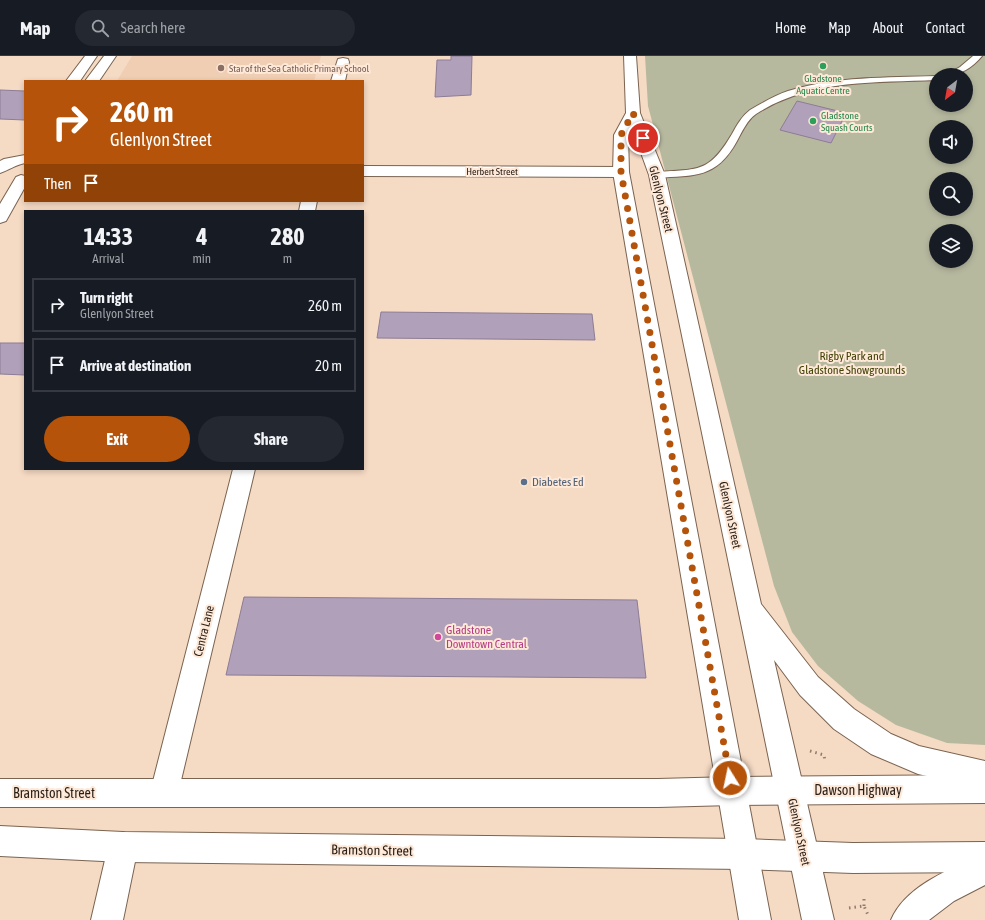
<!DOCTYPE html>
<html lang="en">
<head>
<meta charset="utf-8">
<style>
	:root { --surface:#171b24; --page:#242831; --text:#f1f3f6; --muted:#9ea1a6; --line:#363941; --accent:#b45309 }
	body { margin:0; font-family:"Asap Condensed",sans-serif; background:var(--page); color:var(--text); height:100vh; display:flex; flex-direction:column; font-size:15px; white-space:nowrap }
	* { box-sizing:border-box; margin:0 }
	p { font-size:13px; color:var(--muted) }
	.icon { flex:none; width:22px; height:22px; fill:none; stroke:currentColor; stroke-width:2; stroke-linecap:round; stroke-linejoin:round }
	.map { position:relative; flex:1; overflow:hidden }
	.side { position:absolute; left:24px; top:154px; width:340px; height:260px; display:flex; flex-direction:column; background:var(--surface); border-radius:0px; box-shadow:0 2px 6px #0003 }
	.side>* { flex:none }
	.guide { position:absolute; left:24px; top:24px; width:340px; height:122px; border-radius:0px; box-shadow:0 2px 6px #0003; background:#b45309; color:#fff; overflow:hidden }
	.needle { width:26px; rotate:211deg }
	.controls { position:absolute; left:929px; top:12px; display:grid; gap:8px }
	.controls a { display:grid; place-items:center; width:44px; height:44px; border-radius:50%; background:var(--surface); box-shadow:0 2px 6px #0003; font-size:20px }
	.pin { position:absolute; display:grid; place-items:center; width:34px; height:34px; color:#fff; margin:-17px; border:2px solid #fff; border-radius:50%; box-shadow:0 1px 4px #0007 }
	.me { position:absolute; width:44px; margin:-22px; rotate:350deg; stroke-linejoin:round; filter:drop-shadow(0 0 3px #0008) }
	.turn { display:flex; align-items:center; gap:14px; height:84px; padding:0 20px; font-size:18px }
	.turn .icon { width:52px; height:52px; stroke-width:2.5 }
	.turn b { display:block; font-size:28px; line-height:34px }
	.then { display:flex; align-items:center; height:38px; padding:0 20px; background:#0003; gap:8px; font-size:15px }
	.eta { display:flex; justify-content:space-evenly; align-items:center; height:68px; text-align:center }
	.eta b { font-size:24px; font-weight:700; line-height:28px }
	.action { display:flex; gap:8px; margin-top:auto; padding:8px 20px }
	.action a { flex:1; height:46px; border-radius:24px; background:var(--accent); color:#fff; font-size:16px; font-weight:700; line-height:46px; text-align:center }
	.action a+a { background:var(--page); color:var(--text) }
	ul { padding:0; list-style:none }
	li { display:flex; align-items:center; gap:12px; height:54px; margin:0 8px 6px; padding:0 12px; border:2px solid var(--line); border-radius:0px }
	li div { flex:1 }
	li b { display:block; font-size:15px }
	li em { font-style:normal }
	header { display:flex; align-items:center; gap:24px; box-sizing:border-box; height:56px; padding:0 20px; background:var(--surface); border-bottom:1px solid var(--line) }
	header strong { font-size:19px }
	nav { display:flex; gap:22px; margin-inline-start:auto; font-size:14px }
	.search { width:280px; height:36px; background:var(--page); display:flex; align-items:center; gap:10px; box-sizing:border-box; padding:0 14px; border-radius:22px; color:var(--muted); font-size:15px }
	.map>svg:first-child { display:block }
</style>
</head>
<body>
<header>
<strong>Map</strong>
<div class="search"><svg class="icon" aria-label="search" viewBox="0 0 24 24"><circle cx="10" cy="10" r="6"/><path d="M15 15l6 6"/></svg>Search here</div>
<nav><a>Home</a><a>Map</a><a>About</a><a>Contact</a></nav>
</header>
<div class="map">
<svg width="985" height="864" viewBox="0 0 985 864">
	<rect width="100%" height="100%" fill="#f5dac4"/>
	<!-- built -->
	<path fill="#efceb3" d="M 132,0 L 321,0 L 314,25 L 117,25 Z"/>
	<!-- green -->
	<path fill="#b7b99f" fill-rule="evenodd" d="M 645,0 L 985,0 L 985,689 L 947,687 L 896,669 L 858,645 L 818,610 L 792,576 L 774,530 L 657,84 L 648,50 ZM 936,19 L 966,19 L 966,49 L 936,49 ZM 936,71 L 966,71 L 966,101 L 936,101 ZM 936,123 L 966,123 L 966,153 L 936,153 ZM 936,175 L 966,175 L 966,205 L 936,205 Z"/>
	<!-- building -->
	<path fill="#b1a0ba" stroke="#8d7c95" d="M 451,0 L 472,0 L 471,39 L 435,41 L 437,4 L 451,4 Z
		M 0,34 L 25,35 L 25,64 L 0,63 Z
		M 797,45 L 846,57 L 831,87 L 780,74 Z
		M 381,256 L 592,258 L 595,284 L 377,282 Z
		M 0,287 L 25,287 L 25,319 L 0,318 Z
		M 244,541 L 637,544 L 646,622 L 226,619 Z"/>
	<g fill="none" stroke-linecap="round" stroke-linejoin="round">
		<!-- lane casing -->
		<g stroke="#7a6350" stroke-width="2">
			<path id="lane" d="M 973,0 L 982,0 C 972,12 961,19 946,19 L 960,11 Z
				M 936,20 L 936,24 C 874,27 810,23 756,58 C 747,64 742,76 737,85 C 716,123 695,119 657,122 L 652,119 L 657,116 C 699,113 709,117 732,78 C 737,69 742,60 750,54 C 762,47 776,39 788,35 C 836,20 887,22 936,20 Z"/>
		</g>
		<!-- street casing -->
		<g stroke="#7a6350" stroke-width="2">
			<path id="street" d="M 343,2 L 348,3 L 349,6 L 345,25 L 331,25 L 338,3 Z
				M 301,145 L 317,145 L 315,155 L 299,155 Z
				M 233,413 L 255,413 L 178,737 L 174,747 L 164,751 L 154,747 L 150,737 Z
				M 123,776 L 134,780 L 138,791 L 123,864 L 91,864 L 108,791 L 112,780 Z"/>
		</g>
		<!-- secondary casing -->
		<g stroke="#7a6350" stroke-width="2">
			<path id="secondary" d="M 85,0 L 97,0 L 80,25 L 66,25 Z
				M 104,0 L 116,0 L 99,25 L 85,25 Z
				M 25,99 L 25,107 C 15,109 9,114 0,117 L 0,105 L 4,103 Z
				M 363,110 L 621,111 L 626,113 L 629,116 L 626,119 L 621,121 L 363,120 Z
				M 21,119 L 25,120 L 25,131 L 6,165 L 0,167 L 0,148 L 16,121 Z
				M 732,721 L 742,725 L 746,735 L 742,745 L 732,749 L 658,751 L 0,751 L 0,723 L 658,723 Z
				M 0,770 L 123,776 L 744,783 L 755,787 L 759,798 L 755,809 L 744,813 L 123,806 L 0,800 Z"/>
		</g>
		<!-- primary casing -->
		<g stroke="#7a6350" stroke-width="2">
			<path id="primary" d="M 624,0 L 636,0 L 640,57 L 665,119 L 761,548 L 818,621 L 854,653 L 891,678 L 919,690 L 985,705 L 985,733 L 918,718 L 871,698 L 834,673 L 800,639 L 774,604 L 834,864 L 802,864 L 649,119 L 632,72 L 628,79 L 629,116 L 771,864 L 739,864 L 613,116 L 614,79 L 626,57 Z
				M 985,798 L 985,829 L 954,845 L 929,864 L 891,864 C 906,829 952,812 985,798 Z"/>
		</g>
		<!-- highway casing -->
		<g stroke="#7a6350" stroke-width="2">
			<path id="highway" d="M 985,719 L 985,747 L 732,749 L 722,745 L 718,735 L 722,725 L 732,721 Z
				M 744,783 L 853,787 L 985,786 L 985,816 L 853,817 L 744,813 L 733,809 L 729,798 L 733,787 Z"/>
		</g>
		<!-- path -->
		<path stroke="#8e7c6d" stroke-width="3" stroke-dasharray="1.5 4" stroke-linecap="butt" d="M 810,695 L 824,699 L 825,706
			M 864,843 L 864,850
			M 849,852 L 864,850 L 868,859"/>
		<!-- lane -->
		<use href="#lane" fill="#fff" fill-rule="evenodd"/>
		<!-- street -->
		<use href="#street" fill="#fff" fill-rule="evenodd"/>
		<!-- secondary -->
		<use href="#secondary" fill="#fff" fill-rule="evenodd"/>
		<!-- primary -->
		<use href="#primary" fill="#fff" fill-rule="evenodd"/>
		<!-- highway -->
		<use href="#highway" fill="#fff" fill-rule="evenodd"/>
	</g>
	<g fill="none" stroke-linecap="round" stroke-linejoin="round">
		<!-- route -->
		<path stroke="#b45309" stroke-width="7" stroke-dasharray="0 12.6" d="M 643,82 L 633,57 L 621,79 L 621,116 L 730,722"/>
	</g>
	<!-- markers -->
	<g fill="#2e9e5b" stroke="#fee8d7" stroke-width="1.5">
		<circle cx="823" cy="10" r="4"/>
		<circle cx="813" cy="65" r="4"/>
	</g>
	<circle fill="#8d6e63" stroke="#fee8d7" stroke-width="1.5" cx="221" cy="12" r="4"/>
	<circle fill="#5c6f8a" stroke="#fee8d7" stroke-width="1.5" cx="524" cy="426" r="4"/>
	<circle fill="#d1479c" stroke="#fee8d7" stroke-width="1.5" cx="438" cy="581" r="4"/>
	<g text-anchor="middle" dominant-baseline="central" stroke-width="4" stroke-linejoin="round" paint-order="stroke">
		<!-- far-education labels -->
		<g font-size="10" fill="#785e54" stroke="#fee8d7" text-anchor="start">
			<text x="229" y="12">Star of the Sea Catholic Primary School</text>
		</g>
		<!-- far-leisure labels -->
		<g font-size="10" fill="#27864d" stroke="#fee8d7">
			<text x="823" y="22">Gladstone<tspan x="823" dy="12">Aquatic Centre</tspan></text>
			<text x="821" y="59" text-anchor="start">Gladstone<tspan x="821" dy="12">Squash Courts</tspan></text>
		</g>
		<!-- far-street labels -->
		<g font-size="10" fill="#291f17" stroke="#fee8d7">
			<text x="492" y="115">Herbert Street</text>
		</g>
		<!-- street labels -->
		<g font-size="12" fill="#291f17" stroke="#fee8d7">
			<text transform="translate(661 143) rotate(76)">Glenlyon Street</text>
			<text transform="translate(730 459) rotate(78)">Glenlyon Street</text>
			<text transform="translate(204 575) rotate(-76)">Centra Lane</text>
			<text transform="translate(799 776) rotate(78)">Glenlyon Street</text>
		</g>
		<!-- park labels -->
		<g font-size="12" fill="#404207" stroke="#fee8d7">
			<text x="852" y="300">Rigby Park and<tspan x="852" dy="14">Gladstone Showgrounds</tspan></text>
		</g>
		<!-- service labels -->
		<g font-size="12" fill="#4e5e75" stroke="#fee8d7" text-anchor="start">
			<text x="532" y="426">Diabetes Ed</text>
		</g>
		<!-- hotel labels -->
		<g font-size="12" fill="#b23c85" stroke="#fee8d7" text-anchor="start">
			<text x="446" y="574">Gladstone<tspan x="446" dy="14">Downtown Central</tspan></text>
		</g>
		<!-- near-street labels -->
		<g font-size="14" fill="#291f17" stroke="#fee8d7">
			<text x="858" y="734">Dawson Highway</text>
			<text x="54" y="737">Bramston Street</text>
			<text transform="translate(372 794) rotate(1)">Bramston Street</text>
		</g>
	</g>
</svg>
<div class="controls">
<a><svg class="needle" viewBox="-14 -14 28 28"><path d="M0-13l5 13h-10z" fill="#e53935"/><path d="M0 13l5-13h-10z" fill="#9ea1a6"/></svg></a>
<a><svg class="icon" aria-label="sound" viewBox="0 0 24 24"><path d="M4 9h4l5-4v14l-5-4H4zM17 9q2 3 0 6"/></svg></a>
<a><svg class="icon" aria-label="search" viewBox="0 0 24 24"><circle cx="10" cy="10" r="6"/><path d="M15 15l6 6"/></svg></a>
<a><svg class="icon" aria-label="layers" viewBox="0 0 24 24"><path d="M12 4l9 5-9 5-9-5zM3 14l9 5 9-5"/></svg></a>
</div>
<div class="pin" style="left:643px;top:82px;background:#d93025"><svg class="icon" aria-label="arrive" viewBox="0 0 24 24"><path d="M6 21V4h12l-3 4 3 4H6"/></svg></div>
<svg class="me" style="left:730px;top:722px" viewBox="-20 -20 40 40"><circle r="17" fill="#b45309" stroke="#fff" stroke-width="3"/><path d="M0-11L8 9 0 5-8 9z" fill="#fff"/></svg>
<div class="guide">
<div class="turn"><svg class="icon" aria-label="right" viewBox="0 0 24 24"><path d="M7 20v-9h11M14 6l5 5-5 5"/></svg><div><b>260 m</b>Glenlyon Street</div></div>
<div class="then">Then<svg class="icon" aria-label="arrive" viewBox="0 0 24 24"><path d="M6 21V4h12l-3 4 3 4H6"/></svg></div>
</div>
<section class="side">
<div class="eta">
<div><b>14:33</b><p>Arrival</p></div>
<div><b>4</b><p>min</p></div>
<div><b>280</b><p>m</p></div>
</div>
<ul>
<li><svg class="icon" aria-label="right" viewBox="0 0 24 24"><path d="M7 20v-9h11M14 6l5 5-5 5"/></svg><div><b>Turn right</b><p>Glenlyon Street</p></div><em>260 m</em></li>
<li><svg class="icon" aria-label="arrive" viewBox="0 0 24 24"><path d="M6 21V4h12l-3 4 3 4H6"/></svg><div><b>Arrive at destination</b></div><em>20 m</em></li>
</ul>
<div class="action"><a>Exit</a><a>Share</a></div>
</section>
</div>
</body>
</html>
